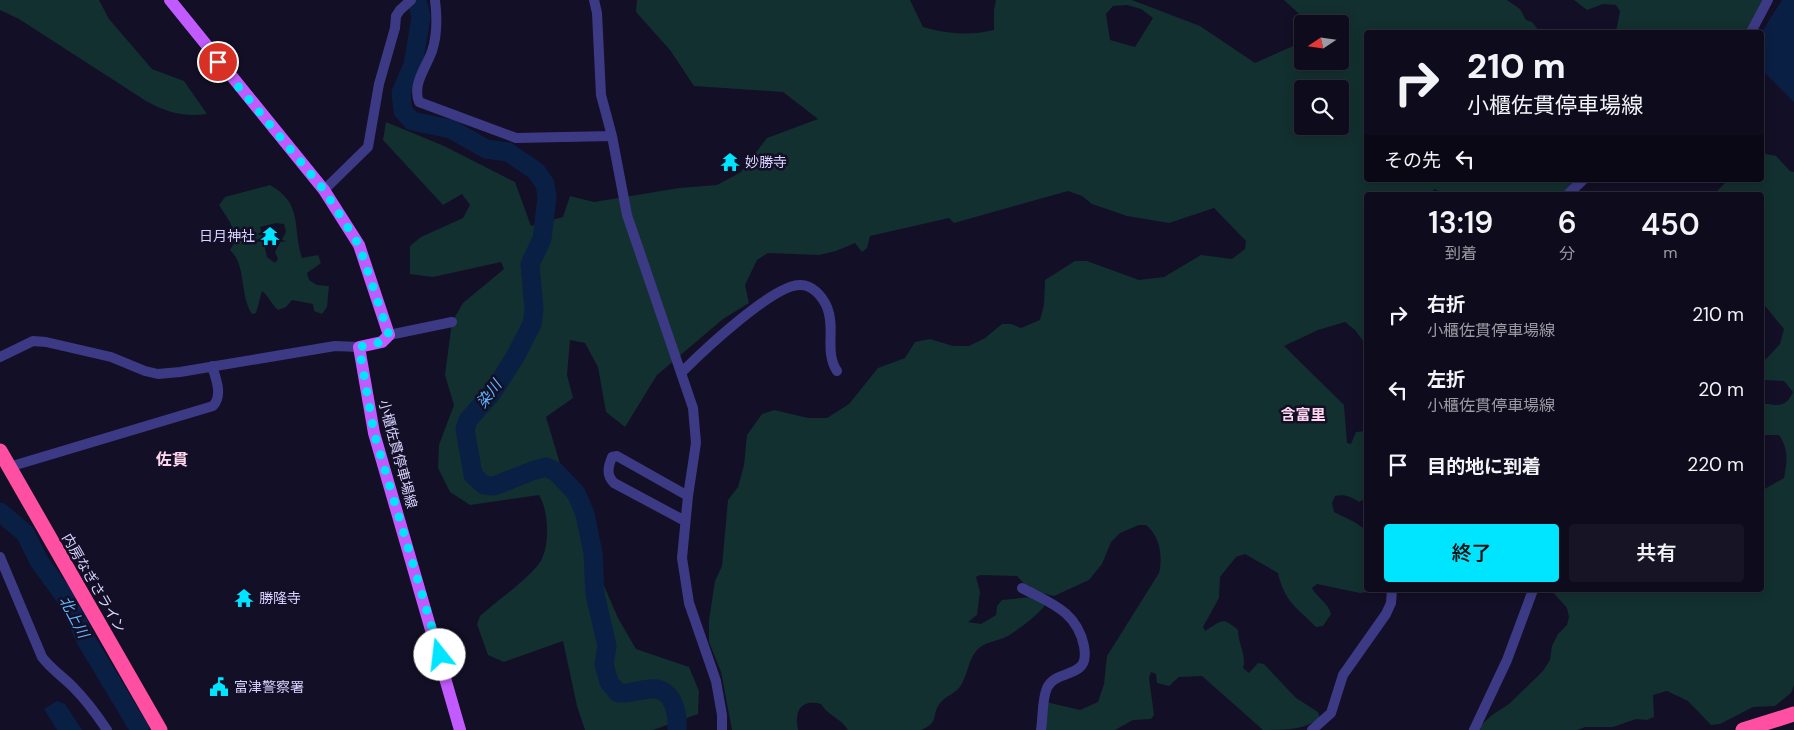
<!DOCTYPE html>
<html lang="ja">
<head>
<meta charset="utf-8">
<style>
	:root { --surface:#0e0b1c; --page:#171425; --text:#f1f3f6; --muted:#9b9ba3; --line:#2e2b3b; --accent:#00e5ff }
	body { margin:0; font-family:"DM Sans","Noto Sans JP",sans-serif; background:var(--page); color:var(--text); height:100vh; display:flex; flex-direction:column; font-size:19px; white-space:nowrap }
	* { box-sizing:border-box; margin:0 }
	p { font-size:16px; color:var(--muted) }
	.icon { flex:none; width:28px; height:28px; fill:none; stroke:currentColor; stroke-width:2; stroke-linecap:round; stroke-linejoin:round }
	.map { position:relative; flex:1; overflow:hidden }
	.sheet { position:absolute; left:1364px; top:192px; width:400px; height:400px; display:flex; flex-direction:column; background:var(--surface); border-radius:5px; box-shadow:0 2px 12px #0003,0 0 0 1px var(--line) }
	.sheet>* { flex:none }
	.top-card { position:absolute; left:1364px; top:30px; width:400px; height:152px; border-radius:5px; box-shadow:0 2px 12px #0003,0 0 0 1px var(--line); background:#0e0b1c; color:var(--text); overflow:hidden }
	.needle { width:32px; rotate:257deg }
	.fabs { position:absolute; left:1294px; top:15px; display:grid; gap:10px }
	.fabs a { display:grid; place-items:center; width:55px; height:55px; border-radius:5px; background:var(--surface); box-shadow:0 2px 12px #0003,0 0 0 1px var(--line); font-size:25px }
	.pin { position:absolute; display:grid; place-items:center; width:42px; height:42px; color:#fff; margin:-21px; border:2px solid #fff; border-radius:50%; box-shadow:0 1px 5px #0007 }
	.me { position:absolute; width:55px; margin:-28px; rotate:344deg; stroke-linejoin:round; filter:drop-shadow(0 0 4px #0008) }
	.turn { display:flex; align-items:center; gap:18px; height:105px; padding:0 20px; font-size:22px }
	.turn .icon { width:65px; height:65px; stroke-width:2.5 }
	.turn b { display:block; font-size:35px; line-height:42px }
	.then { display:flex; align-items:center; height:48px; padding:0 20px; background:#0003; gap:10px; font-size:19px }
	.eta { display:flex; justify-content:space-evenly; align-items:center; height:85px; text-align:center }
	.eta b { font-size:30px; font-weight:600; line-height:35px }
	.action { display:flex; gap:10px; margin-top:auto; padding:10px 20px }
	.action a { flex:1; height:58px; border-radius:5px; background:var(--accent); color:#111; font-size:20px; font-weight:600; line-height:58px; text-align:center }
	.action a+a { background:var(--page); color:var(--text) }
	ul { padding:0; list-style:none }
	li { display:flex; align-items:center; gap:15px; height:75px; padding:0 20px }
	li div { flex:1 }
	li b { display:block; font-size:19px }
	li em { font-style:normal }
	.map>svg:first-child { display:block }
</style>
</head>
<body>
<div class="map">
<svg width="1794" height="730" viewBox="0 0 1794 730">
	<rect width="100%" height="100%" fill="#130f26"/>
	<!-- green -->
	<path fill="#12302f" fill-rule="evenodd" d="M 0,0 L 99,0 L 109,19 L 152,69 L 184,81 L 207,114 C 183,117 168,113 146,101 L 19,19 L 0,10 Z
		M 637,0 L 910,0 L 923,27 C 949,34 968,36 994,30 L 994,10 L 996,0 L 1132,0 L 1200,26 L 1255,63 L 1302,42 L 1302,61 L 1340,61 L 1340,24 L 1310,24 L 1284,0 L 1507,0 L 1520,9 L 1526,20 L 1532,22 L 1540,32 L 1366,32 L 1366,180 L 1578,180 L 1570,190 L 1559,195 L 1445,195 L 1435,189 L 1427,195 L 1366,195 L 1366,345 L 1355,330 L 1345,322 L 1318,330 L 1284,346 L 1344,405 L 1347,443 L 1351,444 L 1356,432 L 1366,431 L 1366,498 L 1359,502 C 1351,497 1345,494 1335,496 L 1332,503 L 1334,512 C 1346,518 1356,522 1366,530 L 1366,590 L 1385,590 L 1360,593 L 1317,584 L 1312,588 C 1317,598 1328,602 1331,614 L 1323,626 L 1316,627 C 1297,608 1284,601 1278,573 L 1245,554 L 1236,557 L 1220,577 L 1219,598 L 1203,627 L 1205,631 C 1222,621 1221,616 1238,630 C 1238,643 1247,656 1243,668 L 1249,673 L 1258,663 L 1264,664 L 1296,698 L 1318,712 L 1320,718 C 1305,730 1284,730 1263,730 L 1202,676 L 1179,677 L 1169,686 L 1157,683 L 1156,674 L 1151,672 L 1149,678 L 1154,715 L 1151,719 L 1133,720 L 1115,730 L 1042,730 L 1038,705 L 1042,701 L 1080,710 L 1098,702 L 1104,684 L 1107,656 L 1159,573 C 1163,557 1160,536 1146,525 L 1139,525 L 1120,533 L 1111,542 L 1102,564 L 1089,580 L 1054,596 L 1030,590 L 1017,576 L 980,575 L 976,577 L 980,592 L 977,615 L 968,622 L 981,624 L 996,615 L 997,606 L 1002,600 L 1032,597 L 1044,602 L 1044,607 C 1034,618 1020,628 1008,636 C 998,641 984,642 977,650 C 968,660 968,674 961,685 C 957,693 947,695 941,702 C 930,715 941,722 921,730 L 848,730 C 841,718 828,716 821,704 C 801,699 794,711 798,730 L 732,730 L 721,672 L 709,642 L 709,620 L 715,581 L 722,566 L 728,500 L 738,487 L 744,465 L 747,435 L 762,414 L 774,410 L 808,418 L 827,418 L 849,404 L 878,368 L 905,358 L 915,342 L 930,339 L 953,346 L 969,346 L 985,338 L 1002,324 L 1011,324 L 1021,328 L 1040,320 L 1044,305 L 1045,280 L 1075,261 L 1087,261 L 1139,280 L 1164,277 L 1201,255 L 1232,259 L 1245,249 L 1246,241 L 1214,208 L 1169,223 L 1127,216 L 1092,204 L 1082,196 L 1068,191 L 954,223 L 949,218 L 870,236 L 867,248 L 862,252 L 855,243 L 836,251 L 819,255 L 768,253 L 757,260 L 745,285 L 749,303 L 723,319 L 657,375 L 625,427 L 606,412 L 598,367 L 585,343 L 570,340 L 567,375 L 573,398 L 546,417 L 580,530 L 618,618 L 636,649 L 689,667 L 699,691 L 698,714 L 653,730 L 585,730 L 577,706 L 563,641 L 504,662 L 488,655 L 477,624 L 480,616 C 498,600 523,583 538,565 C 551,549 549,511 539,495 L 470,505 L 450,492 L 438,468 L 439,445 L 454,405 L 445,375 L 452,322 L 463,303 L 504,269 L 501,262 L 433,277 L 410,274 L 410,246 L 421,237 L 463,218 L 470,205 L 462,194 L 443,205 L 383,140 L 386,122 L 444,146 L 515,182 L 531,226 L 563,217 L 570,196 L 594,202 L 679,188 L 717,185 L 741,172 L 767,138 L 818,119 L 783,92 L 694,86 L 670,50 L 636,12 ZM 1127,5 L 1141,9 L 1153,18 L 1135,47 L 1110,40 L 1106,14 L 1113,6 ZM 1302,89 L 1340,89 L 1340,126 L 1302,126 Z
		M 1574,0 L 1767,0 L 1747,32 L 1616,32 L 1620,11 L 1616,5 L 1603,4 L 1587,10 Z
		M 1761,153 L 1776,156 L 1790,171 L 1794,172 L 1794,685 L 1791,693 L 1775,706 L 1753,707 L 1720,724 L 1711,725 L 1688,701 L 1667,691 L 1653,695 L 1654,717 L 1647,720 L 1636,719 L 1613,727 L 1585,727 L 1577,730 L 1476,730 L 1492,715 L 1509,704 L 1543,671 L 1550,660 L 1552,646 L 1558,634 L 1567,625 L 1569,617 L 1567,608 L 1551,590 L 1761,590 L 1761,491 L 1784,478 C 1787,461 1789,450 1779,435 L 1761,435 L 1761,403 C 1777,405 1785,409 1793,392 L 1784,381 L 1761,380 L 1761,359 L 1766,359 L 1780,344 L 1784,329 L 1761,301 L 1761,195 L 1713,195 L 1728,180 L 1761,180 Z
		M 270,185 C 304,204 292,228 302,258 L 318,255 L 321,263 L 307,273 L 309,280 L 317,285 L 329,286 L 327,307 L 322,314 L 314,311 L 313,304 L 292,300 L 286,307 L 278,310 C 271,304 269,296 262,291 L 256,313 L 252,314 C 239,294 247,266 230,250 L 236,240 L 230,222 L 219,205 L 225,197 ZM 276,223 L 284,224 L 286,232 L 275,252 L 278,259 L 275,263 L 267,257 L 260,227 Z"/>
	<!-- water -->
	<path fill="#0a1f44" d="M 1782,0 L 1794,0 L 1794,102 L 1761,69 L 1761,33 Z
		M 57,701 L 65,704 L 82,730 L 57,730 L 44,709 Z"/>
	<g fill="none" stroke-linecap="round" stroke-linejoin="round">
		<!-- river -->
		<path stroke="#0a1f44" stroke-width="19" d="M 417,0 L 421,17 L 413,65 L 401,93 L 403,111 L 412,121 L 451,129 L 486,149 L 508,152 L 536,171 L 545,184 L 547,197 L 542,239 L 530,264 L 534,310 L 532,324 L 515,357 L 492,393 L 468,420 L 465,429 L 473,475 L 484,485 L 494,486 L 532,471 L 546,467 L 555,471 L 576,493 L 585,514 L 593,553 L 595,594 L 607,646 L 604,664 L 609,682 L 618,693 C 629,694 639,690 650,689 C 673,686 678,713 677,730
			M 0,512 L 25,533 L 39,561 L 68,601 L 86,640 L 140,730"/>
		<!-- minor -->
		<path stroke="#3d3a85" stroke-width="10" d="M 435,0 C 437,16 437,36 432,51 C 426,68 412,84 419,102 L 516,138 L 612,136
			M 594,0 L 597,13 L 601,95 L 612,136 L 627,215 L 693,408 L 696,443 L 688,496 L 682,558 L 689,603 L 716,681 L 722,715 L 722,730
			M 1751,32 L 1768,0
			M 324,190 L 368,147 L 379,84 L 395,28 L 396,16 L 400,10 L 411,0
			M 1567,195 L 1583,180
			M 389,335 L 452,322
			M 0,357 L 33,341 L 46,342 L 111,357 L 145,371 L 158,374 L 180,372 L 335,346 L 359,347
			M 683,371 C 703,351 772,286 799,285 C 812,284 822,296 827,307 C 836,329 824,351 837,371
			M 9,467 L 213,406 C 223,395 216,379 212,366
			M 685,521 L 614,483 C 606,475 608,467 612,457 L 617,456 L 688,496
			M 0,557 L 42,657 C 51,669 62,676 73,687 C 86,700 97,715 107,730
			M 1022,588 C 1050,603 1077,611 1084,646 C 1085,652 1086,660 1082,665 C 1074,676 1054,673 1047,688 C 1042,699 1043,718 1041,730
			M 1312,730 L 1331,713 L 1343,675 L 1386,614 L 1391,603 L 1392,590
			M 1474,730 L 1507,660 L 1533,590"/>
		<!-- major -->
		<path stroke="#c25bff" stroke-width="12" d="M 170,0 L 324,190 L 359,245 L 389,335 L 382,342 L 359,347 L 374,433 L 460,730"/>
		<!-- highway -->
		<path stroke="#ff4fa3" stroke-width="15" d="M 0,451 L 160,730
			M 1743,730 L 1794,714"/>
	</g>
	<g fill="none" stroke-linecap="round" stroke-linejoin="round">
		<!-- route -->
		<path stroke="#00e5ff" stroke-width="9" stroke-dasharray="0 16.2" d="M 218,62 L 324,190 L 359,245 L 389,335 L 382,342 L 359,347 L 374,433 L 440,655"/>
	</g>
	<!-- icons -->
	<defs>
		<g id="temple-bare" transform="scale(1.5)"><path d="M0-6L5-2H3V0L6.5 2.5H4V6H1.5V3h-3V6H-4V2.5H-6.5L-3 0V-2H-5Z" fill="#00e5ff" stroke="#130f26" stroke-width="2.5" paint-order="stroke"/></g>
		<g id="civic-bare" transform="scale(1.5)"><path d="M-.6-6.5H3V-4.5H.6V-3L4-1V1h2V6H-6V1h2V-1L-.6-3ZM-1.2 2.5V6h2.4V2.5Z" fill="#00e5ff" stroke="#130f26" stroke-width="2.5" paint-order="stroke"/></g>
	</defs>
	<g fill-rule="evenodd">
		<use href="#temple-bare" x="730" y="162"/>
		<use href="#temple-bare" x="270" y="236"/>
		<use href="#temple-bare" x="244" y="598"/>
		<use href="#civic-bare" x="219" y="687"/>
	</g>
	<g text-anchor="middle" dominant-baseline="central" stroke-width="5" stroke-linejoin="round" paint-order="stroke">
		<!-- poi labels -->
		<g font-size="14" fill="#d9d4ff" stroke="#130f26" text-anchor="start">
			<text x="745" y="162">妙勝寺</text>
			<text x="255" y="236" text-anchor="end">日月神社</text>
			<text x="259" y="598">勝隆寺</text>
			<text x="234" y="687">富津警察署</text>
		</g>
		<!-- street labels -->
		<g font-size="14" fill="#d9d4ff" stroke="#130f26">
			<text transform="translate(398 454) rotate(75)">小櫃佐貫停車場線</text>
			<text transform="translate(94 583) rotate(60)">内房なぎさライン</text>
		</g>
		<!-- water labels -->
		<g font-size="15" font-style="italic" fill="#62b6ff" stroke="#130f26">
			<text transform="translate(489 394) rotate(-53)">染川</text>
			<text transform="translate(74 617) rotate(62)">北上川</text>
		</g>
		<!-- neighbourhood labels -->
		<g font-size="15" font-weight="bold" fill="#ffd6f0" stroke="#130f26">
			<text x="1303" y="415">含富里</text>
		</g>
		<!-- quarter labels -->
		<g font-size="16" font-weight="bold" fill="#ffd6f0" stroke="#130f26">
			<text x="172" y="459">佐貫</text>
		</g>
	</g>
</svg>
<div class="fabs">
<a><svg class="needle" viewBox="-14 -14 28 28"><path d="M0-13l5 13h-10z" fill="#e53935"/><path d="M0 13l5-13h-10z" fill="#9b9ba3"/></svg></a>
<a><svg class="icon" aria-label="search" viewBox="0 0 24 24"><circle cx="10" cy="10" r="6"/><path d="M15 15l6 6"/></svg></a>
</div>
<div class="pin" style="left:218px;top:62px;background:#d93025"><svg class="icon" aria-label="arrive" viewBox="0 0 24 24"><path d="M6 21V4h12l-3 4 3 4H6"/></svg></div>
<svg class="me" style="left:440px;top:655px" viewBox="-20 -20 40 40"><circle r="19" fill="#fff"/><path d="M0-13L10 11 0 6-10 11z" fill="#00e5ff"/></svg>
<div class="top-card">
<div class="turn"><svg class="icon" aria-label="right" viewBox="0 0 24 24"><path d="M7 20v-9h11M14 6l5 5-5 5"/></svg><div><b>210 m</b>小櫃佐貫停車場線</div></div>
<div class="then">その先<svg class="icon" aria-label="left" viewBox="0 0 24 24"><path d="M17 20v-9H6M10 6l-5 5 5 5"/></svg></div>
</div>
<section class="sheet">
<div class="eta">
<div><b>13:19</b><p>到着</p></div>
<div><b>6</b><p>分</p></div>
<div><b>450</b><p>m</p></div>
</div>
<ul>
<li><svg class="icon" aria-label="right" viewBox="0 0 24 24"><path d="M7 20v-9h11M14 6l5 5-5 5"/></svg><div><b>右折</b><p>小櫃佐貫停車場線</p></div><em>210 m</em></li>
<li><svg class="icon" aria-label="left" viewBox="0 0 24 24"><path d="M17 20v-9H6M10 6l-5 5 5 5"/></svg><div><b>左折</b><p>小櫃佐貫停車場線</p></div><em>20 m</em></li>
<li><svg class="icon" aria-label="arrive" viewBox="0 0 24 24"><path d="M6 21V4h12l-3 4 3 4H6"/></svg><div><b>目的地に到着</b></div><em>220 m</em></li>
</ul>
<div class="action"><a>終了</a><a>共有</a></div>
</section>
</div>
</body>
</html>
